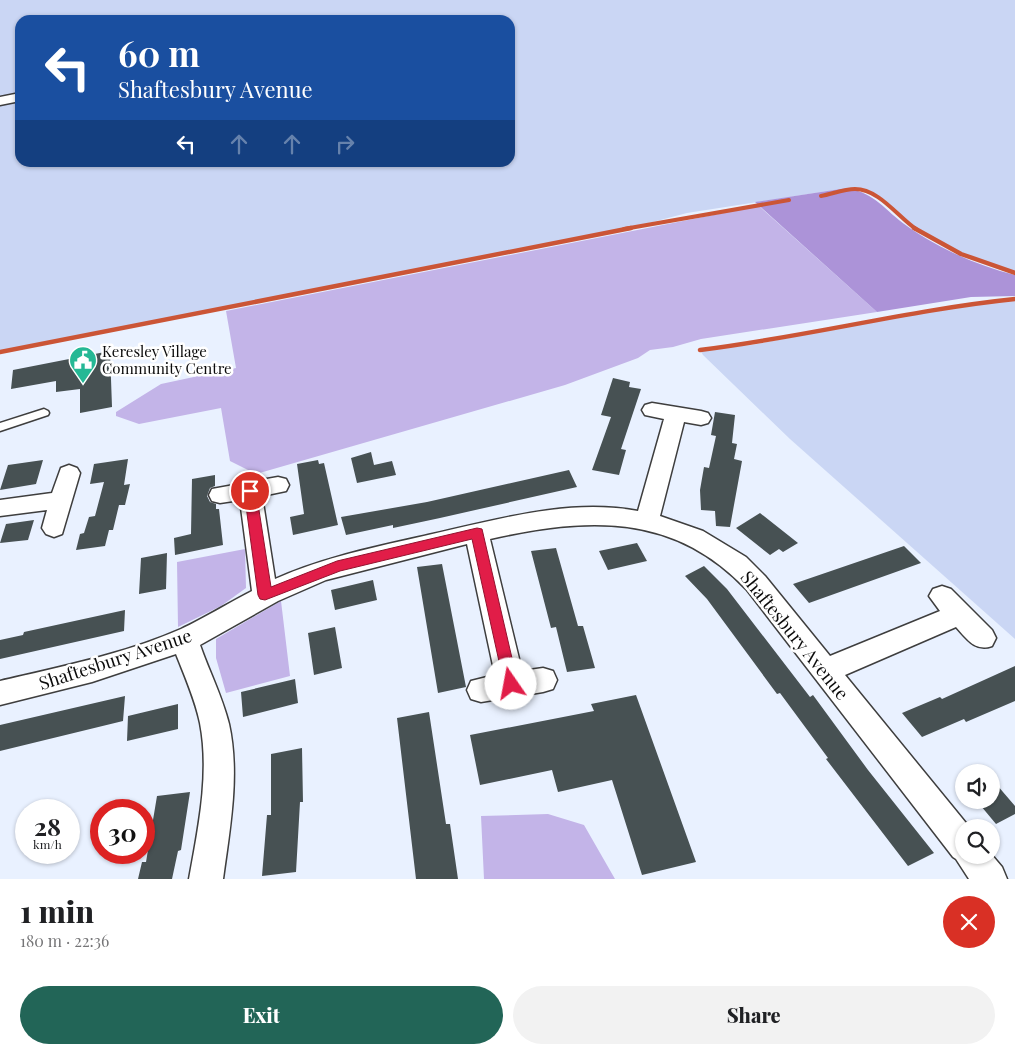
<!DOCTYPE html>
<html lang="en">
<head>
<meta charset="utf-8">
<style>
	:root { --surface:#fff; --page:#f2f2f2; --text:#202124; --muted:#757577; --accent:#226557 }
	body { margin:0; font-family:"Playfair Display",serif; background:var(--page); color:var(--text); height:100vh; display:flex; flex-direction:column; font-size:19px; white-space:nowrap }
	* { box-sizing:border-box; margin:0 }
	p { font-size:16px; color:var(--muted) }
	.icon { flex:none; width:28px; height:28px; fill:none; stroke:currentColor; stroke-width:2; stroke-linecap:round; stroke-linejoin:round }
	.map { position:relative; height:879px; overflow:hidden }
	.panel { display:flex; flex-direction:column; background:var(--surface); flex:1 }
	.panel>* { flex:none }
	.banner { position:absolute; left:15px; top:15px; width:500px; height:152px; border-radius:15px; box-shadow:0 1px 4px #0004; background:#1a4fa0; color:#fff; overflow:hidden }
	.tools { position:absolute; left:955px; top:764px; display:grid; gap:10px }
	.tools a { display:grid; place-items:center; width:45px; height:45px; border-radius:50%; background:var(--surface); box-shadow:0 1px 4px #0004; font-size:25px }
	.speed { position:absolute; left:15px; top:799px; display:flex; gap:10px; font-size:25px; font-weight:700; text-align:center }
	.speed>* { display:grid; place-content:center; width:65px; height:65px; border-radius:50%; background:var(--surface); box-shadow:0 1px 4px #0004; line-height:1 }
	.speed small { font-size:12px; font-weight:400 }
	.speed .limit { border:8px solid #d22; background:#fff; color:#111 }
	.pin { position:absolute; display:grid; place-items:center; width:42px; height:42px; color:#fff; margin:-21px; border:2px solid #fff; border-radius:50%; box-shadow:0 1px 5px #0007 }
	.me { position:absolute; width:55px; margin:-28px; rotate:348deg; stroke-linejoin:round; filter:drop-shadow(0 0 4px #0008) }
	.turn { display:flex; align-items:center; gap:18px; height:105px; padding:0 20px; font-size:22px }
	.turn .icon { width:65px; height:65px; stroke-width:2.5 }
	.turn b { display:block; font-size:35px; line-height:42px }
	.lanes { display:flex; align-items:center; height:48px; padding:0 20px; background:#0003; justify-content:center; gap:25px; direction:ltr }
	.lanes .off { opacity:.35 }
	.round { display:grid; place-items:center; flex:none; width:52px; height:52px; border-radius:26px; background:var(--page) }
	.head { display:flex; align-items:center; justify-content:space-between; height:85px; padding:0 20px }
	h1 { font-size:30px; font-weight:800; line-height:38px }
	.primary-button { display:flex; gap:10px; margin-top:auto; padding:10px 20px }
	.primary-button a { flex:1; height:58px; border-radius:30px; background:var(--accent); color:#fff; font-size:20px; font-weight:800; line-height:58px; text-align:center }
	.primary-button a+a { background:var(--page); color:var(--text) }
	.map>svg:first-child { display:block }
</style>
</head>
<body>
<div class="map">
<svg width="1015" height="879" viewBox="0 0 1015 879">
	<rect width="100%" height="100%" fill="#e9f1ff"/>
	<!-- farmland -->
	<path fill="#cad6f4" d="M 0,0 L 1015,0 L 1015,273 L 965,255 L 937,242 L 912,227 L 876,197 L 862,189 L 847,188 L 687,213 L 626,229 L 461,262 L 0,352 L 0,103 L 20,99 L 20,162 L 510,162 L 510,20 L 20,20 L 20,95 L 0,98 Z
		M 1015,299 L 1015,639 L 790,439 L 703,355 L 700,350 L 752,345 L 903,316 Z"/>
	<!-- green -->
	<path fill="#c3b4e8" d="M 759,206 L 877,312 L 701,339 L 673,347 L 650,350 L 638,358 L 565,385 L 256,474 L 230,461 L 221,408 L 139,424 L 116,416 L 116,412 L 161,384 L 236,368 L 226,311 Z
		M 245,549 L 246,588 L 221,606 L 178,627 L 177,562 Z
		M 281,601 L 290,676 L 226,693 L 216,658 L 216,639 Z
		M 548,814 L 584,825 L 615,879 L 484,879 L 481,816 Z"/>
	<!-- forest -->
	<path fill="#ac93d8" d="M 847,188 C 877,194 884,210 907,226 C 938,248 978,266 1015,275 L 1015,296 L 971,297 L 877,312 L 755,202 Z"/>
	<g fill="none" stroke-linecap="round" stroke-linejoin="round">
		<!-- stream-far1 -->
		<path stroke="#cb5536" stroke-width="4" d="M 821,196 C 832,194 844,189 855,189 C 879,189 898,217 916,229
			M 624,229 L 789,200"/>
		<!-- stream -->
		<path stroke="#cb5536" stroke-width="4.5" d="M 914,228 L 961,254 L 1015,273
			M 700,350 C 806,337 909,310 1015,299
			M 0,352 L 631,228"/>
	</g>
	<!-- building -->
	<path fill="#475153" d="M 110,351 L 112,407 L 80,413 L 80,389 L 56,392 L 56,381 L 11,389 L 13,370 Z
		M 613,378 L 630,382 L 629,387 L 641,389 L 621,449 L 626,450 L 619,475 L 592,470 L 611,417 L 601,415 Z
		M 715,412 L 735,415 L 732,443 L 737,444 L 734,459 L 742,461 L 730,527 L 716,526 L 715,511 L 701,510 L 700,490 L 704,467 L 709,468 L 716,436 L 711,435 Z
		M 371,452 L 374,465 L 392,461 L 396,475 L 357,483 L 351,458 Z
		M 128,459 L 124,485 L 130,484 L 125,505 L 119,505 L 113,530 L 109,530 L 105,546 L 76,550 L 80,534 L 84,533 L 89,517 L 95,516 L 104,482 L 90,484 L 94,464 Z
		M 43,460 L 36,484 L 0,490 L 8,465 Z
		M 318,460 L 319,464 L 324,463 L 338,525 L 293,535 L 290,517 L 304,514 L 297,464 Z
		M 569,470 L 577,487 L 440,518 L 393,528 L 393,525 L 346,535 L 341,517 L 427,502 Z
		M 215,475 L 215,486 L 210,488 L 207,496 L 210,502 L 216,504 L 216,509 L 219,509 L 223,545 L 175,555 L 174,538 L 191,534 L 192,479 Z
		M 760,513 L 798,543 L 783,552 L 779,549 L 770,555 L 736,528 Z
		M 34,520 L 28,540 L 0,543 L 6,524 Z
		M 637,543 L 647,561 L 608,570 L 599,551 Z
		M 904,546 L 921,563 L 809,603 L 793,584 Z
		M 556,548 L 578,626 L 583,626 L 595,668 L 567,672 L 556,627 L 551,628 L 531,551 Z
		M 167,553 L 166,589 L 139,594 L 141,558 Z
		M 442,564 L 466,687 L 438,693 L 417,567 Z
		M 704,566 L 727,589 L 810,697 L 813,695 L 868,770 L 934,853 L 908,866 L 826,759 L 828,758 L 780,693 L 777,694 L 707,599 L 685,576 Z
		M 373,580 L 377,600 L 335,610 L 331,590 Z
		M 125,610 L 124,631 L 0,659 L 0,640 L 23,635 L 24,632 Z
		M 335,627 L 342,668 L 314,675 L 308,633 Z
		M 1015,666 L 1015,701 L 966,722 L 964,719 L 922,737 L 902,713 L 940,697 L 942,699 Z
		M 295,679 L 298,703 L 243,717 L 241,692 Z
		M 636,695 L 696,862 L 642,875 L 612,780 L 558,792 L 552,770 L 480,785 L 470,735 L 594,711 L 591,704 Z
		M 125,696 L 123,721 L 0,751 L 0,725 Z
		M 178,704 L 178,729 L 127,741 L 128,716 Z
		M 429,712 L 446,824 L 450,824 L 458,879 L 416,879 L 397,718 Z
		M 302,748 L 303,802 L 300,802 L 296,872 L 262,876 L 267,815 L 271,815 L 271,754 Z
		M 991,778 L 1015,806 L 1015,814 L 996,824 L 976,800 L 991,800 Z
		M 190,792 L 181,850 L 178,851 L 172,879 L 138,879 L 142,862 L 146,862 L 157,796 Z"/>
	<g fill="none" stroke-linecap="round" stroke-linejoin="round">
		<!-- lane casing -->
		<g stroke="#3e3e3e" stroke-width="3">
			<path id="lane" d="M 44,409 L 48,411 L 49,413 L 48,415 L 0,431 L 0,423 Z"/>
		</g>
		<!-- street casing -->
		<g stroke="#3e3e3e" stroke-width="3">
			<path id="street" d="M 20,93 L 20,101 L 0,105 L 0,97 Z
				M 652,403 L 701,411 L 708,413 L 711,418 L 708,423 L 701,425 L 684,422 L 660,516 L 703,531 L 746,557 L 765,576 L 830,656 L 940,611 L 929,596 L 933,589 L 942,586 L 951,589 L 992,630 L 996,638 L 992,646 C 975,652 967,639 956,627 L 845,675 L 970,828 L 964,828 L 964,855 L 991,854 L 1002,867 L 1007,879 L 969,879 L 956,859 L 953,857 L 747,590 C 674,512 587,517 490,539 L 522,671 L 543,668 L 553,671 L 557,680 L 553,689 L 543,692 L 481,702 L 471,699 L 467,690 L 471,681 L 495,675 L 467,544 L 326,580 L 278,601 L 200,645 C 209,671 222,696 229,724 C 240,774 230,828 223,879 L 189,879 C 198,829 210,774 200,723 C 195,699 185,677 176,654 L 92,682 L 0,705 L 0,681 C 60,667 124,654 181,629 C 205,618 228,603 252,591 L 240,500 L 220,503 L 212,501 L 209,495 L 212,489 L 278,477 L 286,479 L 289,485 L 286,491 L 262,496 L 275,579 C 324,557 376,547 428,535 C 496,520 568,498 638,511 L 664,419 L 645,415 L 642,410 L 645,405 Z
				M 69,465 L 77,468 L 80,473 L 62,534 L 54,537 L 46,534 L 42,528 L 47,510 L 0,516 L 0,500 L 52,493 L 61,468 Z"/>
		</g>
		<!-- lane -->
		<use href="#lane" fill="#fff" fill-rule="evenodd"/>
		<!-- street -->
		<use href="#street" fill="#fff" fill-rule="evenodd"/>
	</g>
	<!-- route -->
	<path fill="#e11d48" stroke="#92132f" d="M 250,486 L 256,491 L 271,587 L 337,561 L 477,528 L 482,529 L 518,684 L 516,688 L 511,690 L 506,688 L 504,684 L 472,539 L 340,571 L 265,600 L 260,599 L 258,595 L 244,491 Z"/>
	<!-- icons -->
	<defs>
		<g id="civic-pin" transform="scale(1.4375)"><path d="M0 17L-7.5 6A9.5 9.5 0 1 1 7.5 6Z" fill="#25b895" stroke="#fff"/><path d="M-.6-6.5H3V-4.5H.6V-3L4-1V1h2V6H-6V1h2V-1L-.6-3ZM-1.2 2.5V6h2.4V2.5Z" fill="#fff"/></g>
	</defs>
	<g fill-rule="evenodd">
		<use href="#civic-pin" x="83" y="360"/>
	</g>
	<g text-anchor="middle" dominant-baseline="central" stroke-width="5" stroke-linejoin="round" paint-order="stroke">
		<!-- poi labels -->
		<g font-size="15" fill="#0b0b0b" stroke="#fff" text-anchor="start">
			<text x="102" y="351">Keresley Village<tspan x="102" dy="17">Community Centre</tspan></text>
		</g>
		<!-- near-street labels -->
		<g font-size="18" fill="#0b0b0b" stroke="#fff">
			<text transform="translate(795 635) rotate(51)">Shaftesbury Avenue</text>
			<text transform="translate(115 659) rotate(-18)">Shaftesbury Avenue</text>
		</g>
	</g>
</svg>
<div class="tools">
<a><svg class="icon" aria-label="sound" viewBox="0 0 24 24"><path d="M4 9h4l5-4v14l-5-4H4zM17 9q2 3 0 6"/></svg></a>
<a><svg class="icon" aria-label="search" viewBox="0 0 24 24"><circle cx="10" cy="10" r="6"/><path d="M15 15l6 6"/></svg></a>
</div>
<div class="speed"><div>28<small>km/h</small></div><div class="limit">30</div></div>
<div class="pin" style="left:250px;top:491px;background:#d93025"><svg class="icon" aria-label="arrive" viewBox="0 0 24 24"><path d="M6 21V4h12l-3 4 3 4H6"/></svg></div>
<svg class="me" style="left:511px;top:684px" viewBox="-20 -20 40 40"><circle r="19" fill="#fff"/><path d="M0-13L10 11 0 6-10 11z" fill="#e11d48"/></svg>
<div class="banner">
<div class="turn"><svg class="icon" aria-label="left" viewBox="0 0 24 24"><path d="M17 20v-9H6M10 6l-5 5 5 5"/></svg><div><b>60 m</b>Shaftesbury Avenue</div></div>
<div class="lanes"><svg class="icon" aria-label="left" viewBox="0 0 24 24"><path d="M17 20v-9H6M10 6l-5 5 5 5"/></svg><svg class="icon off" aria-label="ahead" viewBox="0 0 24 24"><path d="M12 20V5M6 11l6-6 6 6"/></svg><svg class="icon off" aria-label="ahead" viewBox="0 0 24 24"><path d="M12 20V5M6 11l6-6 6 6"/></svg><svg class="icon off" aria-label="right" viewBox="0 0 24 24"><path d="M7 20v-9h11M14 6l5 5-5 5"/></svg></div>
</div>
</div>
<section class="panel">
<div class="head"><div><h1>1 min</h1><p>180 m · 22:36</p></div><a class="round" style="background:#d93025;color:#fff"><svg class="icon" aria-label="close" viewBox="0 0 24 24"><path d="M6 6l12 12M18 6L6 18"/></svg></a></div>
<div class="primary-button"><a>Exit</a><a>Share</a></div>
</section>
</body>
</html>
